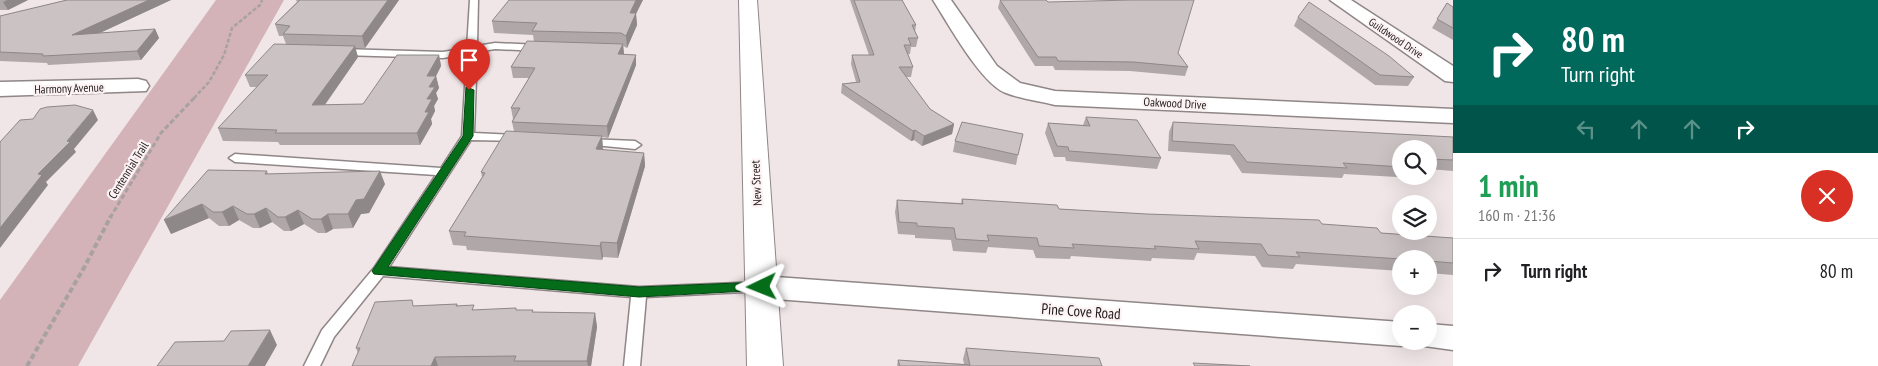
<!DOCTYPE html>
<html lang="en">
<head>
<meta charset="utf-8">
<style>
	:root { --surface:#fff; --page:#f6f6f6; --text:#202124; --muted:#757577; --line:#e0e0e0 }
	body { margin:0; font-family:"PT Sans Narrow",sans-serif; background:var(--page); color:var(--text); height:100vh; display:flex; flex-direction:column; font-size:19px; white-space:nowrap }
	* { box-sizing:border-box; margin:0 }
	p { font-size:16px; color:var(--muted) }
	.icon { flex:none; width:28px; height:28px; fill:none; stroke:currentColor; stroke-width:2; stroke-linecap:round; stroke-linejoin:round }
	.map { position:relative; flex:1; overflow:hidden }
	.sheet { display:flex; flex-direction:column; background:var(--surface); width:425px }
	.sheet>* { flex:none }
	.banner { background:#00695c; color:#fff; overflow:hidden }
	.fabs { position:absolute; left:1392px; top:140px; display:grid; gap:10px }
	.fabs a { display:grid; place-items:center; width:45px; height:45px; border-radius:50%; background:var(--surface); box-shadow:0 5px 20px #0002; font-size:25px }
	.pin { position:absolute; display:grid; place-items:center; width:42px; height:42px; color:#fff; margin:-51px -21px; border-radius:50% 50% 50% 0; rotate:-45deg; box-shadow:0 0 5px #0007 }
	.pin .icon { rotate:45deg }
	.me { position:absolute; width:55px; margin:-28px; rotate:268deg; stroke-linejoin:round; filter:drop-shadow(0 0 4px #0008) }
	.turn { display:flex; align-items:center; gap:18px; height:105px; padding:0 25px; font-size:22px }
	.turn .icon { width:65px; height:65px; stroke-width:2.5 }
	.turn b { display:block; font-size:35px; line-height:42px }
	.lanes { display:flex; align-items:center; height:48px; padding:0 25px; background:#0003; justify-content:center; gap:25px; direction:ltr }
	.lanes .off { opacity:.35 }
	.round { display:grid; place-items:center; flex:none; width:52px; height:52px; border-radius:26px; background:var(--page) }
	.headline { display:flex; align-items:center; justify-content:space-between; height:85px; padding:0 25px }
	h1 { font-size:30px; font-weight:600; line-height:38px; color:#1e9e55 }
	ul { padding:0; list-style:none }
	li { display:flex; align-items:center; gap:15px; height:65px; padding:0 25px; border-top:1px solid var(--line) }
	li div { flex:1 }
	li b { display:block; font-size:19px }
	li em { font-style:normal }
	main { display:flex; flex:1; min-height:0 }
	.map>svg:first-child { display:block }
</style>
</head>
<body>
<main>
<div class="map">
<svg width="1453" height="366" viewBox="0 0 1453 366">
	<rect width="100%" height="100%" fill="#f0e6e7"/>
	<!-- green -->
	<path fill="#d3b3b7" d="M 216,0 L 284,0 L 78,366 L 0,366 L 0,300 Z"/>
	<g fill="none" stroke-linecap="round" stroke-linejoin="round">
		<!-- service casing -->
		<g stroke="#8f8687" stroke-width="3">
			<path id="service" d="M 470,0 L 478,0 L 477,46 L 495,43 L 540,45 L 545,48 L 540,51 L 495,49 L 477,52 L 474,133 L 518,135 L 524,138 L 518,141 L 471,140 L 389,267 L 639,287 L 761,282 L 766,283 L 768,287 L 766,291 L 646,297 L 640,366 L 624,366 L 631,297 L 383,276 L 334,337 L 320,366 L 304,366 L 322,330 L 374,268 L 436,175 L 235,162 L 229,158 L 235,154 L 441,168 L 462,136 L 467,54 L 443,58 L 341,55 L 336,52 L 341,49 L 443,52 L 467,48 Z
				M 588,139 L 635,141 L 641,145 L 635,149 L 584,144 L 582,142 L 584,140 Z"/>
		</g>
		<!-- minor casing -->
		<g stroke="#8f8687" stroke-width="3">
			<path id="minor" d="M 933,0 L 951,0 L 997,66 L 1020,83 L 1055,91 L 1453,109 L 1453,123 L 1055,105 C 1039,101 1021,99 1006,93 C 981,84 948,23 933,0 Z
				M 1330,0 L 1351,0 L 1453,66 L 1453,82 L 1445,81 Z
				M 138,79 L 146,81 L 149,86 L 146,91 L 0,96 L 0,82 Z
				M 761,276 L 1401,322 L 1401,341 L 1413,341 L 1401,346 L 761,298 L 750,295 L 746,287 L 750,279 Z
				M 1429,324 L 1453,326 L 1453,350 L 1417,345 L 1415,341 L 1429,341 Z"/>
		</g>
		<!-- secondary casing -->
		<g stroke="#8f8687" stroke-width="2">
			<path id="secondary" d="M 739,0 L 757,0 L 783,366 L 747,366 Z"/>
		</g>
		<!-- path-far2 -->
		<path stroke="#a8a1a2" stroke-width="2.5" stroke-dasharray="4 2" stroke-linecap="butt" d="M 194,98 L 209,82 L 224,55 L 232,28 L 260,5 L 262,0"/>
		<!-- path-far1 -->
		<path stroke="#a8a1a2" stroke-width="3" stroke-dasharray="5 2.5" stroke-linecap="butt" d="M 110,218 L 161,133 L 196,96"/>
		<!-- path -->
		<path stroke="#a8a1a2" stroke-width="4" stroke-dasharray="5.5 3" stroke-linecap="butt" d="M 27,366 L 85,266 L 111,216"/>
		<!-- service -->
		<use href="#service" fill="#fff" fill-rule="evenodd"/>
		<!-- minor -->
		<use href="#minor" fill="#fff" fill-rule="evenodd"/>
		<!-- secondary -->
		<use href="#secondary" fill="#fff" fill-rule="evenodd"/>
	</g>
	<!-- wall -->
	<path fill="#afa7a8" d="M 0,0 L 28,0 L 8,10 L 0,10 Z
		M 67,0 L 171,0 L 100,33 L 155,29 L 159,38 L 141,60 L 48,65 L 47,63 L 0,61 L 0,16 Z
		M 296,0 L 399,0 L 365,48 L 355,48 L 358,57 L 325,105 L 363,104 L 439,55 L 441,66 L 436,76 L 439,88 L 436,93 L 438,99 L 434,106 L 435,111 L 431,119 L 432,124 L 420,145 L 280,145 L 278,142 L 223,141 L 218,128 L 257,87 L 250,87 L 245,75 L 286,44 L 283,36 L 279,36 L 275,24 L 297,2 Z
		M 850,0 L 902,0 L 916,25 L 915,32 L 918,38 L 916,47 L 911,47 L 910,54 L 908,54 L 913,67 L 911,77 L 906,77 L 930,109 L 954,124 L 952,134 L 922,146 L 914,140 L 911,141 L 841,93 L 842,84 L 856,82 L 851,64 L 852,55 L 869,55 Z
		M 1000,0 L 1048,2 L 1178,53 L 1188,67 L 1185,76 L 1130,71 L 1055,70 L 1053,66 L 1035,66 L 998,8 Z
		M 1447,3 L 1453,7 L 1453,40 L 1432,28 Z
		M 636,14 L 637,25 L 627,48 L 623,46 L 624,54 L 636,55 L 636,65 L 608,138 L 602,137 L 603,150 L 644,153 L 645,166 L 618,258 L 603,257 L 602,260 L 467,250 L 466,246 L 453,245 L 449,231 L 482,177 L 481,172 L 514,131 L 512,122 L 513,119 L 511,108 L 529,78 L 513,78 L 511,67 L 534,42 L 533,35 L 494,33 L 492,21 Z
		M 1298,17 L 1414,77 L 1408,86 L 1375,85 L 1294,26 Z
		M 1086,117 L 1161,158 L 1157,169 L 1066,161 L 1065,157 L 1054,157 L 1045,133 L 1048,123 L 1083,125 Z
		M 1173,122 L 1453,137 L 1453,171 L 1429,169 L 1429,149 L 1401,149 L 1401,176 L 1416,176 L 1415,178 L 1344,174 L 1342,178 L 1242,173 L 1230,155 L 1168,151 L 1169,132 Z
		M 955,141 L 1018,155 L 1016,165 L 953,152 Z
		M 208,170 L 267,171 L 268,174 L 385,184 L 369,213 L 361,214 L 353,228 L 333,229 L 326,233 L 318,233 L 304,224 L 291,231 L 284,231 L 272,222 L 260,228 L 253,228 L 239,220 L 229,226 L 219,226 L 209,218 L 171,234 Z
		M 962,199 L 1059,209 L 1322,224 L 1381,233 L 1453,238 L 1453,275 L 1429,273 L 1429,259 L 1401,259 L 1401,271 L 1296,264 L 1293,269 L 1262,267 L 1255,256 L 1197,253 L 1194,260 L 1152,258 L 1151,261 L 1071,256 L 1070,259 L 1036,258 L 1033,250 L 988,247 L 986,253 L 953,251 L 951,240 L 915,238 L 915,235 L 898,234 L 895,212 L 897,200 L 961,203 Z
		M 457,304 L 458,306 L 475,310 L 517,310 L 533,312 L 595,313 L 597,327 L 591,366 L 352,366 L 358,353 L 356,348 L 414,306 Z
		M 966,348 L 1102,366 L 897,366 L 898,360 L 964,364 L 963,359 Z"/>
	<!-- shaded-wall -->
	<path fill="#8e8888" d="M 7,0 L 28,0 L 8,10 L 3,2 Z
		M 149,0 L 171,0 L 76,44 L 72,35 Z
		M 388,0 L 399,0 L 365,48 L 362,36 Z
		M 636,0 L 643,0 L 636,14 L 637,25 L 627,48 L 626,36 L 630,13 Z
		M 155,29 L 159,38 L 141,60 L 137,51 Z
		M 623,44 L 624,54 L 618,54 Z
		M 355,46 L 358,57 L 316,117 L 312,105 Z
		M 439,55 L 441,66 L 434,80 L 436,76 L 439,88 L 436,93 L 438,99 L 434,106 L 435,111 L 431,119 L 432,124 L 420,145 L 417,133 L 425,112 L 427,76 Z
		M 636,55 L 636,65 L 608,138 L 607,126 Z
		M 93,110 L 98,120 L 74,149 L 76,152 L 46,182 L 48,185 L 0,248 L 0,228 L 38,174 L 67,141 Z
		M 954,124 L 952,134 L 922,146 L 924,136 Z
		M 915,130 L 914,140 L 911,141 L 913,131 Z
		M 602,136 L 603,149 L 598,163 L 596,149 Z
		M 644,153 L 645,166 L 618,258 L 617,243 Z
		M 380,171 L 385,184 L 369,213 L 361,214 L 353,228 L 348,214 L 356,200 Z
		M 202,204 L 209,218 L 171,234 L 164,220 Z
		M 233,206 L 239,220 L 229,226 L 222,212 Z
		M 266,208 L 272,222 L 260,228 L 254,214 Z
		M 298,210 L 304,224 L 291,231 L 285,217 Z
		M 328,214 L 333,229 L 326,233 L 321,219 Z
		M 601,242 L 603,257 L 602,260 L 600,246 Z
		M 595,313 L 597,327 L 591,366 L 588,366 L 587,361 Z
		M 270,330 L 277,345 L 265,366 L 248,366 Z
		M 435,357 L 438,366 L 431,366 Z"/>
	<!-- building -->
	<path fill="#cbc2c3" stroke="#8e8888" d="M 67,0 L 149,0 L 72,35 L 155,29 L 137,51 L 43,56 L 43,54 L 0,52 L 0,16 Z
		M 300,0 L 388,0 L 362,36 L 283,34 L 290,26 L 275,24 Z
		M 509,0 L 636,0 L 630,13 L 636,13 L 626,36 L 621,33 L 532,31 L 537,23 L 492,21 Z
		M 854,0 L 902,0 L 916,25 L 912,25 L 918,38 L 908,38 L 911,45 L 904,45 L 913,67 L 899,67 L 930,109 L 954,124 L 924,136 L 915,130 L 913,131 L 842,84 L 860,82 L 852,55 L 874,55 Z
		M 1000,0 L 1046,0 L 1048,2 L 1132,0 L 1194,0 L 1178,53 L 1188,67 L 1133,62 L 1058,61 L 1056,57 L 1038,57 Z
		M 1309,2 L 1389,56 L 1414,77 L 1380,75 L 1298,17 Z
		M 1447,3 L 1453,7 L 1453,28 L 1437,19 Z
		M 527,41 L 623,44 L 618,54 L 636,55 L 607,126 L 512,122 L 520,108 L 511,108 L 535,68 L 511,67 Z
		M 274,44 L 355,46 L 312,105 L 363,104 L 397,55 L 439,55 L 427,76 L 436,76 L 429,87 L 435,87 L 427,99 L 432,99 L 425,112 L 429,112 L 417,133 L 275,133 L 277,130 L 218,128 L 268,75 L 245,75 Z
		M 75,105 L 93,110 L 67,141 L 70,142 L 38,174 L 42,175 L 0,228 L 0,142 L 20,120 L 33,119 L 40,109 L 47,107 Z
		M 1086,117 L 1137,120 L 1161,158 L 1069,151 L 1068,147 L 1057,146 L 1048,123 L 1090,126 Z
		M 962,122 L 1023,134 L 1018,155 L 955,141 Z
		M 1173,122 L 1453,137 L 1453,160 L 1429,159 L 1429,149 L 1401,149 L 1401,167 L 1343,163 L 1347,168 L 1247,162 L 1234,145 L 1172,141 Z
		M 506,131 L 602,136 L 596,149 L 644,153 L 617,243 L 601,242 L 600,246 L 464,236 L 466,232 L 449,231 L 485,173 L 481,172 Z
		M 208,170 L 267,171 L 265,174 L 380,171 L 364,199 L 356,200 L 348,214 L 328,214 L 321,219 L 312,219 L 298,210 L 285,217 L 278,217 L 266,208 L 254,214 L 247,214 L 233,206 L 222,212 L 213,212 L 202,204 L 164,220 Z
		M 962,199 L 1057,205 L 1059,209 L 1147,214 L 1319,220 L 1322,224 L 1377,228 L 1381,233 L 1453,238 L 1453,263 L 1429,261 L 1429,259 L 1401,259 L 1296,252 L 1300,257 L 1268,255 L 1261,244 L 1195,241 L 1199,249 L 1154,246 L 1156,249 L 1072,244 L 1074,248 L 1039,246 L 1037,238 L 987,235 L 989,241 L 956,239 L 954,228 L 917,226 L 917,223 L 899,222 L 897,200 L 963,204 Z
		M 412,300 L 413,306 L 457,304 L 456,306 L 474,305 L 472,310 L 516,308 L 516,310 L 533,310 L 532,312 L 595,313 L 587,361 L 514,361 L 516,356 L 435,357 L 431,366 L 352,366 L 360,348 L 356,348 L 375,302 Z
		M 270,330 L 248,366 L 157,366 L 175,342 L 224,341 L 231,331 Z
		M 966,348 L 1099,358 L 1102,366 L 900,366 L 898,360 L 970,365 Z
		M 1193,363 L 1250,366 L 1195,366 Z"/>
	<!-- route -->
	<path fill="#056c1a" stroke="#034611" d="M 466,87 L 474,90 L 473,136 L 388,267 L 639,287 L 762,282 L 768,287 L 766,290 L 639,297 L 374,274 L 372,271 L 374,268 L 463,136 Z"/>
	<g text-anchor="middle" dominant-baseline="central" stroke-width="4.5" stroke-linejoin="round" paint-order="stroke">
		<!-- far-street labels -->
		<g font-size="11" fill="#1e1b1b" stroke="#fdf3f4">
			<text transform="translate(1396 38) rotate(34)">Guildwood Drive</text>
		</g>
		<!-- street labels -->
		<g font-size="12" fill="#1e1b1b" stroke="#fdf3f4">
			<text transform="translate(69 88) rotate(-2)">Harmony Avenue</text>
			<text transform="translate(1175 103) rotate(3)">Oakwood Drive</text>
			<text transform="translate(128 170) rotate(-58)">Centennial Trail</text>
			<text transform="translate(756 183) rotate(-93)">New Street</text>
		</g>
		<!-- near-street labels -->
		<g font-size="15" fill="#1e1b1b" stroke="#fdf3f4">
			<text transform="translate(1081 311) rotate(4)">Pine Cove Road</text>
		</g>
	</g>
</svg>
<div class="fabs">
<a><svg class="icon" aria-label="search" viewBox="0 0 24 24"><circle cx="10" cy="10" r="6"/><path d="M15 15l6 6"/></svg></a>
<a><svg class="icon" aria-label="layers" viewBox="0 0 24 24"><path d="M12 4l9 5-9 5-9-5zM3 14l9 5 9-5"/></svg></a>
<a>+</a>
<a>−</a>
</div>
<div class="pin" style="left:469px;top:90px;background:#d93025"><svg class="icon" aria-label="arrive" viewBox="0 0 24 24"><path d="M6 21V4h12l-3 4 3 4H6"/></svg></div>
<svg class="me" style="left:762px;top:287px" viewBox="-20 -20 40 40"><path d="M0-17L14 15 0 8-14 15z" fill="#056c1a" stroke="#fff" stroke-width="4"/></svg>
</div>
<section class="sheet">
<div class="banner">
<div class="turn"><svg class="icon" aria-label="right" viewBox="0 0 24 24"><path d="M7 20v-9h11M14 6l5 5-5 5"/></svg><div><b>80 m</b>Turn right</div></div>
<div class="lanes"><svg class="icon off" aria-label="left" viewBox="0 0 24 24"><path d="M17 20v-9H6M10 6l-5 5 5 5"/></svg><svg class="icon off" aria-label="ahead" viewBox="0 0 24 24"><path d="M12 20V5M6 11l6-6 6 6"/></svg><svg class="icon off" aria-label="ahead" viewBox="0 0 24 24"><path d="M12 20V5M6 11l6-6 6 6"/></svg><svg class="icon" aria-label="right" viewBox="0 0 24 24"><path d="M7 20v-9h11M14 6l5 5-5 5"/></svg></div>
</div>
<div class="headline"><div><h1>1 min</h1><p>160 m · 21:36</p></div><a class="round" style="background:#d93025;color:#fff"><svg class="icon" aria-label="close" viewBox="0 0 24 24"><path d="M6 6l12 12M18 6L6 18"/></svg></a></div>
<ul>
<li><svg class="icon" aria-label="right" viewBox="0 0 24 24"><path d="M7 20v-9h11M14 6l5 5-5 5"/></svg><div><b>Turn right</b></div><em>80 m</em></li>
</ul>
</section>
</main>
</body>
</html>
